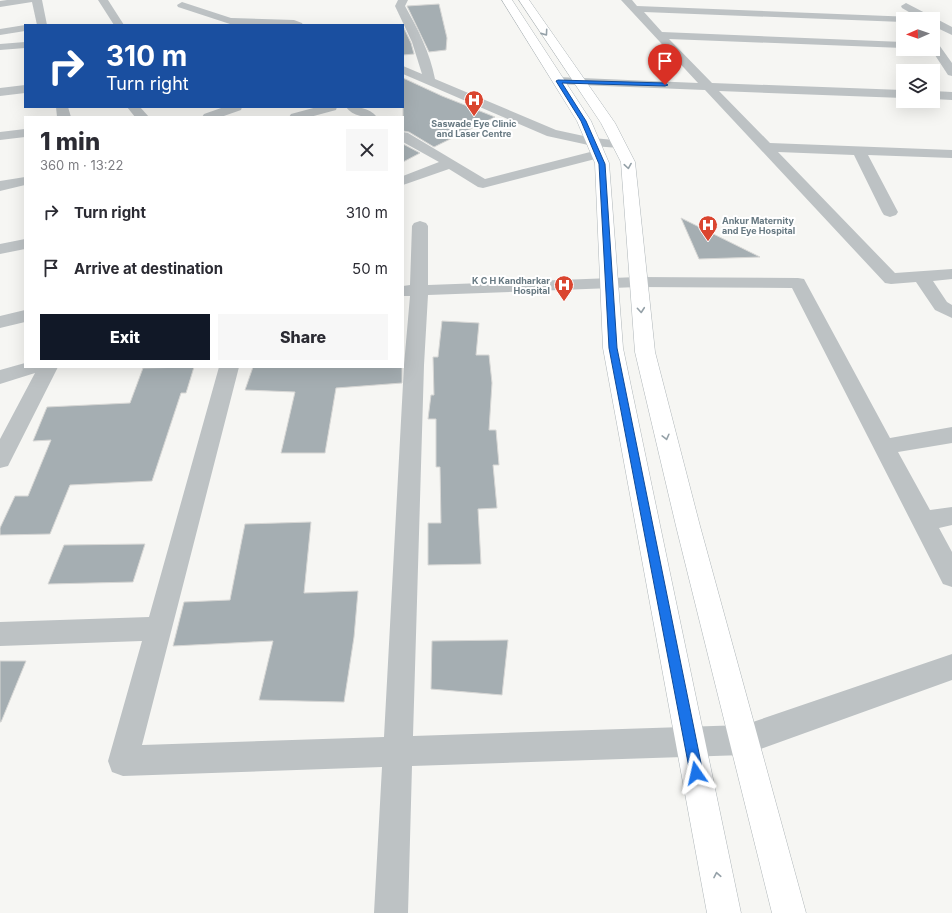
<!DOCTYPE html>
<html lang="en">
<head>
<meta charset="utf-8">
<style>
	:root { --surface:#fff; --page:#f7f7f7; --text:#2b2b33; --muted:#7c7c81; --accent:#111827 }
	body { margin:0; font-family:Inter,sans-serif; background:var(--page); color:var(--text); height:100vh; display:flex; flex-direction:column; font-size:15px; white-space:nowrap }
	* { box-sizing:border-box; margin:0 }
	p { font-size:13px; color:var(--muted) }
	.icon { flex:none; width:22px; height:22px; fill:none; stroke:currentColor; stroke-width:2; stroke-linecap:round; stroke-linejoin:round }
	.map { position:relative; flex:1; overflow:hidden }
	.details { position:absolute; left:24px; top:116px; width:380px; height:252px; display:flex; flex-direction:column; background:var(--surface); border-radius:0px; box-shadow:0 4px 16px #0002 }
	.details>* { flex:none }
	.top-card { position:absolute; left:24px; top:24px; width:380px; height:84px; border-radius:0px; box-shadow:0 4px 16px #0002; background:#1a4fa0; color:#fff; overflow:hidden }
	.needle { width:26px; rotate:268deg }
	.buttons { position:absolute; left:896px; top:12px; display:grid; gap:8px }
	.buttons a { display:grid; place-items:center; width:44px; height:44px; border-radius:0px; background:var(--surface); box-shadow:0 4px 16px #0002; font-size:20px }
	.pin { position:absolute; display:grid; place-items:center; width:34px; height:34px; color:#fff; margin:-41px -17px; border-radius:50% 50% 50% 0; rotate:-45deg; box-shadow:0 0 4px #0007 }
	.pin .icon { rotate:45deg }
	.me { position:absolute; width:44px; margin:-22px; rotate:349deg; stroke-linejoin:round; filter:drop-shadow(0 0 3px #0008) }
	.turn { display:flex; align-items:center; gap:14px; height:84px; padding:0 16px; font-size:18px }
	.turn .icon { width:52px; height:52px; stroke-width:2.5 }
	.turn b { display:block; font-size:28px; line-height:34px }
	.round { display:grid; place-items:center; flex:none; width:42px; height:42px; border-radius:0px; background:var(--page) }
	.summary { display:flex; align-items:center; justify-content:space-between; height:68px; padding:0 16px }
	h1 { font-size:24px; font-weight:800; line-height:30px }
	.action { display:flex; gap:8px; margin-top:auto; padding:8px 16px }
	.action a { flex:1; height:46px; border-radius:0px; background:var(--accent); color:#fff; font-size:16px; font-weight:800; line-height:46px; text-align:center }
	.action a+a { background:var(--page); color:var(--text) }
	ul { padding:0; list-style:none }
	li { display:flex; align-items:center; gap:12px; height:56px; padding:0 16px }
	li div { flex:1 }
	li b { display:block; font-size:15px }
	li em { font-style:normal }
	.map>svg:first-child { display:block }
</style>
</head>
<body>
<div class="map">
<svg width="952" height="913" viewBox="0 0 952 913">
	<rect width="100%" height="100%" fill="#f6f6f3"/>
	<!-- building -->
	<path fill="#a5aeb2" stroke="#d7d7d5" d="M 439,4 L 447,38 L 446,50 L 429,52 L 407,6 Z
		M 403,26 L 411,43 L 414,54 L 403,55 Z
		M 403,78 L 442,96 L 495,117 L 434,147 L 409,132 L 403,131 Z
		M 403,144 L 420,153 L 403,162 Z
		M 681,218 L 760,257 L 699,259 Z
		M 442,321 L 479,323 L 476,355 L 489,355 L 492,383 L 489,430 L 496,430 L 499,465 L 493,465 L 497,508 L 478,509 L 481,564 L 428,565 L 428,523 L 441,523 L 440,467 L 436,467 L 436,419 L 428,419 L 431,395 L 434,395 L 433,357 L 438,357 Z
		M 194,367 L 186,393 L 181,393 L 152,481 L 70,485 L 50,534 L 0,535 L 0,528 L 15,496 L 28,496 L 51,440 L 33,441 L 47,407 L 130,403 L 143,368 Z
		M 253,367 L 402,367 L 402,383 L 336,388 L 325,453 L 281,453 L 295,392 L 245,390 Z
		M 311,522 L 304,593 L 358,591 L 354,637 L 344,702 L 259,700 L 273,641 L 173,646 L 184,602 L 230,600 L 245,524 Z
		M 145,544 L 133,582 L 48,584 L 64,545 Z
		M 508,640 L 502,695 L 431,689 L 432,641 Z
		M 0,661 L 26,661 L 1,722 L 0,722 Z"/>
	<g fill="none" stroke-linecap="round" stroke-linejoin="round">
		<!-- secondary casing -->
		<g stroke="#afb6b9" stroke-width="1">
			<path id="secondary" d="M 502,0 L 512,0 L 591,121 L 609,163 L 623,348 L 741,913 L 707,913 L 603,348 L 595,163 L 577,121 Z
				M 519,0 L 529,0 L 615,123 L 635,162 L 655,352 L 700,526 L 806,913 L 772,913 L 676,526 L 635,352 L 621,162 L 601,123 Z"/>
		</g>
		<!-- street -->
		<path fill="#bdc2c4" fill-rule="evenodd" d="M 7,0 L 42,0 L 47,25 L 37,25 L 32,2 L 0,7 L 0,1 Z
			M 98,0 L 108,0 L 124,25 L 114,25 Z
			M 398,0 L 408,0 L 405,6 C 418,29 430,53 435,79 L 556,130 L 593,138 L 624,141 L 626,144 L 624,147 L 619,148 L 593,146 L 547,136 L 403,74 L 403,66 L 422,74 L 412,42 L 395,6 Z
			M 621,0 L 632,0 L 637,6 L 913,17 L 914,19 L 903,19 L 903,22 L 644,12 L 662,32 L 903,42 L 903,48 L 669,39 L 712,83 L 903,90 L 903,98 L 719,91 L 770,143 L 952,150 L 952,158 L 868,155 L 898,212 L 896,215 L 890,217 L 884,215 L 882,212 L 854,155 L 778,152 L 895,273 L 952,269 L 952,279 L 933,281 L 947,302 L 952,305 L 952,318 L 935,310 L 916,282 L 891,284 L 885,283 L 705,90 L 554,84 L 552,81 L 554,78 L 558,77 L 698,83 Z
			M 182,2 L 231,18 L 294,20 L 302,23 L 303,25 L 230,24 L 178,7 L 177,5 Z
			M 906,3 L 952,27 L 952,35 L 933,26 L 933,19 L 921,19 L 902,8 L 901,6 Z
			M 25,25 L 25,31 L 0,35 L 0,29 Z
			M 933,41 L 937,42 L 952,63 L 952,76 L 948,75 L 931,49 L 933,49 Z
			M 25,42 L 25,48 L 0,50 L 0,44 Z
			M 25,85 L 25,93 L 0,96 L 0,88 Z
			M 933,91 L 952,92 L 952,100 L 933,99 Z
			M 56,107 L 68,107 L 71,117 L 57,117 Z
			M 127,107 L 140,107 L 149,117 L 135,117 Z
			M 224,107 L 242,107 L 241,110 L 221,117 L 202,117 L 204,114 Z
			M 317,107 L 337,107 L 336,110 L 310,117 L 289,117 L 291,114 Z
			M 346,107 C 357,107 369,107 377,117 C 365,117 353,117 346,107 Z
			M 25,129 L 25,137 L 0,140 L 0,132 Z
			M 403,132 L 408,133 L 485,179 L 598,150 L 603,151 L 605,154 L 603,157 L 483,188 L 478,187 L 449,169 L 403,185 L 403,176 L 439,162 L 403,142 Z
			M 25,177 L 25,185 L 0,191 L 0,181 Z
			M 420,221 L 426,223 L 428,226 L 428,285 L 638,277 L 798,278 L 804,279 L 890,438 L 952,427 L 952,443 L 898,452 L 930,510 L 952,507 L 952,525 L 939,528 L 952,552 L 952,587 L 943,584 L 792,288 L 638,287 L 428,295 L 424,365 L 413,736 L 744,725 L 952,654 L 952,680 L 744,755 L 412,766 L 408,913 L 374,913 L 382,767 L 123,776 L 112,772 L 108,761 L 142,641 L 0,646 L 0,622 L 149,617 L 219,367 L 239,367 L 142,745 L 384,737 L 404,365 L 410,296 L 403,296 L 403,286 L 410,285 L 412,226 L 414,223 Z
			M 25,239 L 25,249 L 0,254 L 0,244 Z
			M 25,310 L 25,322 L 0,328 L 0,316 Z
			M 25,363 L 25,367 L 58,367 L 8,466 L 0,468 L 0,439 L 35,373 L 0,384 L 0,370 Z"/>
		<!-- secondary -->
		<use href="#secondary" fill="#fff" fill-rule="evenodd"/>
	</g>
	<!-- one-way arrows -->
	<defs><path id="oneway-chevron" d="M-2-3.5L2.5 0L-2 3.5" fill="none" stroke-width="1.6" stroke-linecap="round" stroke-linejoin="round"/></defs>
	<g stroke="#95a1a8">
		<use href="#oneway-chevron" transform="translate(545 33) rotate(55)"/>
		<use href="#oneway-chevron" transform="translate(628 166) rotate(81)"/>
		<use href="#oneway-chevron" transform="translate(641 310) rotate(85)"/>
		<use href="#oneway-chevron" transform="translate(666 437) rotate(76)"/>
		<use href="#oneway-chevron" transform="translate(717 875) rotate(-101)"/>
	</g>
	<!-- route -->
	<path fill="#1a73e8" stroke="#114b97" d="M 558,80 L 665,83 L 668,85 L 665,86 L 562,83 L 586,121 L 605,164 L 617,348 L 703,773 L 701,777 L 696,779 L 692,777 L 690,773 L 609,348 L 599,164 L 581,121 L 556,81 Z"/>
	<!-- icons -->
	<defs>
		<g id="hospital-pin" transform="scale(1)"><path d="M0 17L-7.5 6A9.5 9.5 0 1 1 7.5 6Z" fill="#da452f" stroke="#fff"/><path d="M-5-5h3v3.5h4V-5h3V5h-3V1.5h-4V5h-3Z" fill="#fff"/></g>
	</defs>
	<g fill-rule="evenodd">
		<use href="#hospital-pin" x="474" y="100"/>
		<use href="#hospital-pin" x="708" y="225"/>
		<use href="#hospital-pin" x="564" y="285"/>
	</g>
	<g text-anchor="middle" dominant-baseline="central" stroke-width="4" stroke-linejoin="round" paint-order="stroke">
		<!-- far-poi labels -->
		<g font-size="9" font-weight="bold" fill="#677982" stroke="#fff">
			<text x="474" y="123">Saswade Eye Clinic<tspan x="474" dy="10">and Laser Centre</tspan></text>
			<text x="722" y="220" text-anchor="start">Ankur Maternity<tspan x="722" dy="10">and Eye Hospital</tspan></text>
			<text x="550" y="280" text-anchor="end">K C H Kandharkar<tspan x="550" dy="10">Hospital</tspan></text>
		</g>
	</g>
</svg>
<div class="buttons">
<a><svg class="needle" viewBox="-14 -14 28 28"><path d="M0-13l5 13h-10z" fill="#e53935"/><path d="M0 13l5-13h-10z" fill="#7c7c81"/></svg></a>
<a><svg class="icon" aria-label="layers" viewBox="0 0 24 24"><path d="M12 4l9 5-9 5-9-5zM3 14l9 5 9-5"/></svg></a>
</div>
<div class="pin" style="left:665px;top:85px;background:#d93025"><svg class="icon" aria-label="arrive" viewBox="0 0 24 24"><path d="M6 21V4h12l-3 4 3 4H6"/></svg></div>
<svg class="me" style="left:696px;top:773px" viewBox="-20 -20 40 40"><path d="M0-17L14 15 0 8-14 15z" fill="#1a73e8" stroke="#fff" stroke-width="4"/></svg>
<div class="top-card">
<div class="turn"><svg class="icon" aria-label="right" viewBox="0 0 24 24"><path d="M7 20v-9h11M14 6l5 5-5 5"/></svg><div><b>310 m</b>Turn right</div></div>
</div>
<section class="details">
<div class="summary"><div><h1>1 min</h1><p>360 m · 13:22</p></div><a class="round"><svg class="icon" aria-label="close" viewBox="0 0 24 24"><path d="M6 6l12 12M18 6L6 18"/></svg></a></div>
<ul>
<li><svg class="icon" aria-label="right" viewBox="0 0 24 24"><path d="M7 20v-9h11M14 6l5 5-5 5"/></svg><div><b>Turn right</b></div><em>310 m</em></li>
<li><svg class="icon" aria-label="arrive" viewBox="0 0 24 24"><path d="M6 21V4h12l-3 4 3 4H6"/></svg><div><b>Arrive at destination</b></div><em>50 m</em></li>
</ul>
<div class="action"><a>Exit</a><a>Share</a></div>
</section>
</div>
</body>
</html>
